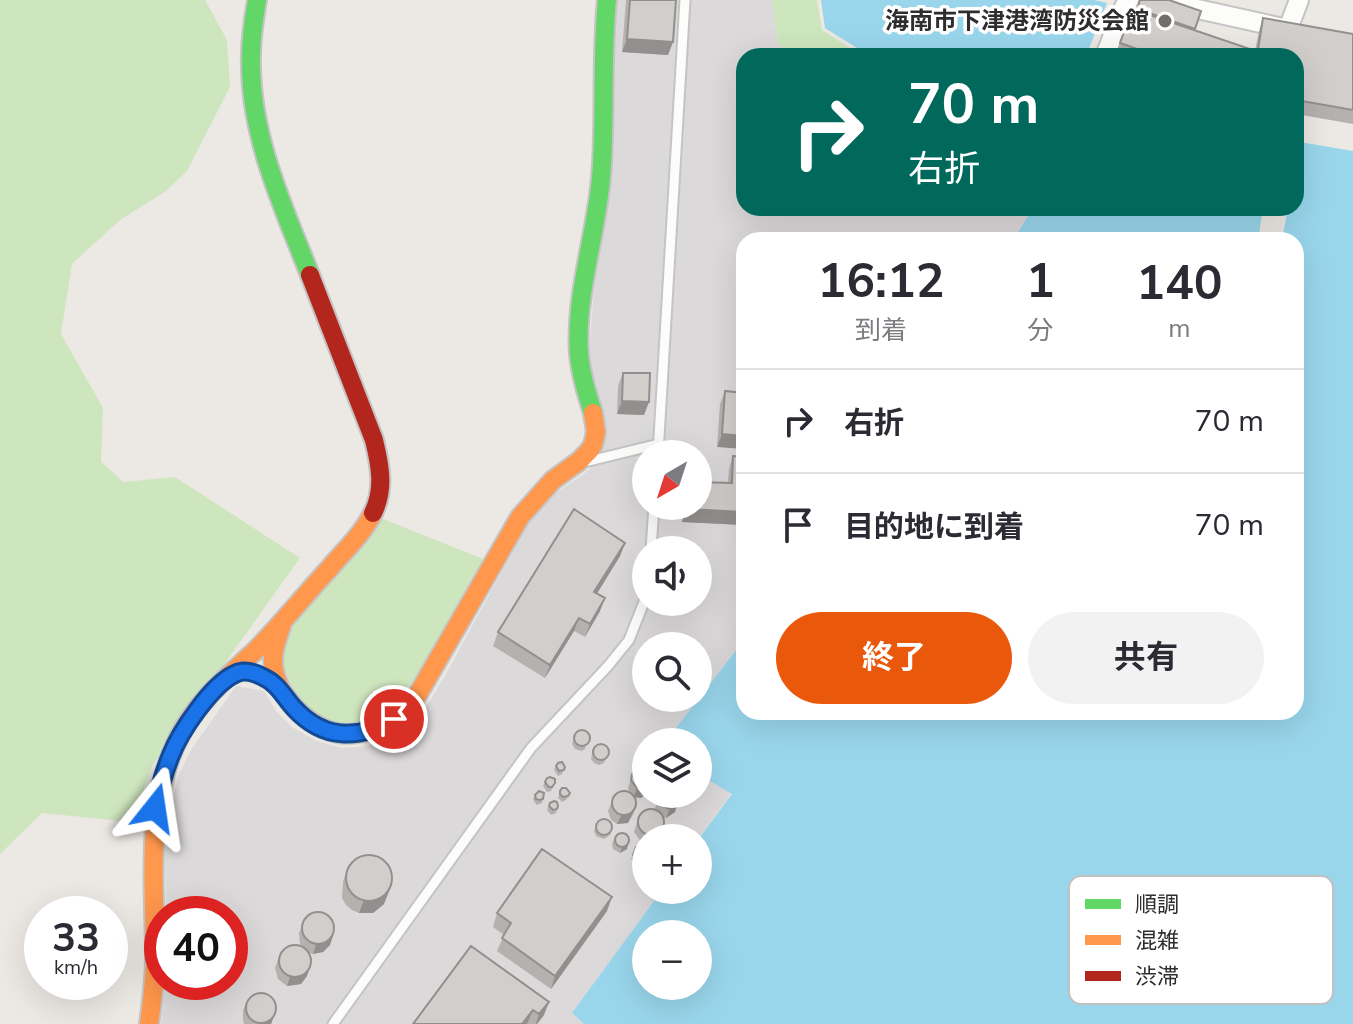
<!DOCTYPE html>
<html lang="ja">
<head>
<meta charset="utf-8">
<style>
	:root { --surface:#fff; --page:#f2f2f3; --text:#2b2b33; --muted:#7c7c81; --line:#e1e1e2; --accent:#ea580c }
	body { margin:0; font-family:"Nunito Sans","Noto Sans JP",sans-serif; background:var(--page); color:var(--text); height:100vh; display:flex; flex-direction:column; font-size:30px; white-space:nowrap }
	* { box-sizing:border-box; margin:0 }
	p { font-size:26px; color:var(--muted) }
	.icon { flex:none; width:44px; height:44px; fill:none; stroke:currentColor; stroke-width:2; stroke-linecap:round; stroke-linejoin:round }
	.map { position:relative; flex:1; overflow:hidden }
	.details { position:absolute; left:736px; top:232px; width:568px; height:488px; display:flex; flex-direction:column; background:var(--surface); border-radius:24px; box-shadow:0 8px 32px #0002 }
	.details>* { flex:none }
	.top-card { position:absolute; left:736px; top:48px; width:568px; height:168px; border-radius:24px; box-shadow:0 8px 32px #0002; background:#00695c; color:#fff; overflow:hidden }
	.needle { width:52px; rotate:219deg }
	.controls { position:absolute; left:632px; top:440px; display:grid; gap:16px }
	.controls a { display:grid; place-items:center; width:80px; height:80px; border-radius:50%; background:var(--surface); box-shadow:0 8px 32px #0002; font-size:40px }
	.speed { position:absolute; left:24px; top:896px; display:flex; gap:16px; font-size:40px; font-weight:700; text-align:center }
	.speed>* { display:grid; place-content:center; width:104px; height:104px; border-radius:50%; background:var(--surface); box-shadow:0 8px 32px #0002; line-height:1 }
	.speed small { font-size:20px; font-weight:400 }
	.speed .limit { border:12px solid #d22; background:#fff; color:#111 }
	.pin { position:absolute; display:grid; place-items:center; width:68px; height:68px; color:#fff; margin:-34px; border:4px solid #fff; border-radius:50%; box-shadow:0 2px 8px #0007 }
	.me { position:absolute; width:88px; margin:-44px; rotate:15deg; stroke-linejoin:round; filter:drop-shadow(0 0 6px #0008) }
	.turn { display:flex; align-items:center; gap:28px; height:168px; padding:0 40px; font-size:36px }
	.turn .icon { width:104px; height:104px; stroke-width:2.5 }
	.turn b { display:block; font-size:56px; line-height:68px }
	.eta { display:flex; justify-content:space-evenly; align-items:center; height:136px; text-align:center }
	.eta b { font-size:48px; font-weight:700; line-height:56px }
	.action { display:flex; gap:16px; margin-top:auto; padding:16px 40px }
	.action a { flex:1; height:92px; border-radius:48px; background:var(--accent); color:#fff; font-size:32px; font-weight:700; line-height:92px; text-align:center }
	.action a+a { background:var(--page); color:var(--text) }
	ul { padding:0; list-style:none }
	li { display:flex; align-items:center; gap:24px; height:104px; padding:0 40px; border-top:2px solid var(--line) }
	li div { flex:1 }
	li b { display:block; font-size:30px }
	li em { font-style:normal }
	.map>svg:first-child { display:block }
</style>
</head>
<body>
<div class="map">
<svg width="1353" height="1024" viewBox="0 0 1353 1024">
	<rect width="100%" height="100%" fill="#ece8e4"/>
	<!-- industrial -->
	<path fill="#dcd9db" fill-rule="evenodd" d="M 616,0 L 772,0 L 778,44 L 797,56 L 744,56 L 744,208 L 1033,208 L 1013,240 L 744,240 L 744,640 L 665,742 L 646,742 L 646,794 L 698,794 L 698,774 L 732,793 L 698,840 L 698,838 L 646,838 L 646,890 L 662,890 L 572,1013 L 584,1024 L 161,1024 L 165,982 L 230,982 L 230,914 L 166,914 L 165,856 L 166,827 L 179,774 L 193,747 L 236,686 L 264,691 L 276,711 L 293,728 L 317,741 L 342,748 L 368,746 L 394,737 L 412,725 L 425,709 L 446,674 L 531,518 L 557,492 L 585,473 L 595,463 L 588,367 ZM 646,454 L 698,454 L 698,506 L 646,506 ZM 646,550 L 698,550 L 698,602 L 646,602 ZM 646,646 L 698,646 L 698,698 L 646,698 Z"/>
	<!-- green -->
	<path fill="#cee6be" d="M 0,0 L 205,0 L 227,40 L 230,87 L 187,171 L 166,191 L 120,220 L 72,264 L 61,334 L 103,408 L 101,462 L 124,482 L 175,477 L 300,558 L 153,764 L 131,822 L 42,813 L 0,854 Z
		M 772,0 L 817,0 L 822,30 L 862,56 L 797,56 L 778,44 Z
		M 373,515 L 493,563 L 381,727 L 308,722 L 275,647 Z"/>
	<!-- water -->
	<path fill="#99d6ec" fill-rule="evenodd" d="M 821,0 L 1094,0 L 1107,3 L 1086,56 L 870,56 L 825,28 Z
		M 1300,142 L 1353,151 L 1353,1024 L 584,1024 L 572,1013 L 662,890 L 698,890 L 698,840 L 732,794 L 698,774 L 698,742 L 665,742 L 744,640 L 744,712 L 1296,712 L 1296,240 L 1282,240 L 1288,208 L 1296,208 L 1296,162 ZM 646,934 L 698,934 L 698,986 L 646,986 Z
		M 1033,208 L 1263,208 L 1258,240 L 1013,240 Z"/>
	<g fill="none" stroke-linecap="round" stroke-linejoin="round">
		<!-- lane casing -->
		<g stroke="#c5c4c5" stroke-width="13">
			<path id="lane" d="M 658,454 L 685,0
				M 589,461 L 659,444
				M 651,550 L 654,506
				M 333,1024 L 531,748 L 608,666 L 629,640 L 644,602 L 646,588"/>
		</g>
		<!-- street casing -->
		<g stroke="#c5c4c5" stroke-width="22">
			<path id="street" d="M 1157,0 L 1283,28
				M 1288,29 L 1299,0
				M 1105,56 L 1124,7 L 1129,0"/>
		</g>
		<!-- fast casing -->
		<g stroke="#c5c4c5" stroke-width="22">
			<path id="fast" d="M 257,0 C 253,23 250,45 251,68 C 252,140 284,209 310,275
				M 593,413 C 587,394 581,375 579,354 C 575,295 596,236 601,178 C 606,118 601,59 607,0"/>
		</g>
		<!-- slow casing -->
		<g stroke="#c5c4c5" stroke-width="22">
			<path id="slow" d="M 282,623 C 279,635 273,647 273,659 C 273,678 283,696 296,709 C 339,752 382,734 418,694 L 520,517 L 553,480 L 578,462 L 589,451 L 593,445 L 596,432 L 593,413
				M 149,1024 C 152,1002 155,980 155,958 C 155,883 144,806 179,737 C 196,703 228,676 255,651 C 281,625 303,597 328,570 C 344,551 362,535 373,513"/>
		</g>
		<!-- jam casing -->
		<g stroke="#c5c4c5" stroke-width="22">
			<path id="jam" d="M 310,275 L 374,440 C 380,465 385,489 373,513"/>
		</g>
		<!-- lane -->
		<use href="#lane" stroke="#fcfcfb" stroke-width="9"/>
		<!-- street -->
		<use href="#street" stroke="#fcfcfb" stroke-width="18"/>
		<!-- fast -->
		<use href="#fast" stroke="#63d668" stroke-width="18"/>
		<!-- slow -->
		<use href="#slow" stroke="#ff974d" stroke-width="18"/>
		<!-- jam -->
		<use href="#jam" stroke="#b3261e" stroke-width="18"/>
	</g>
	<!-- wall -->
	<path fill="#b4b1af" d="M 626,0 L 676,0 L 673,42 L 668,55 L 622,52 Z
		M 1132,9 L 1136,10 L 1201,11 L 1195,30 L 1255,51 L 1259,31 L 1263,18 L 1353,34 L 1353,124 L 1296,114 L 1296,56 L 1115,56 Z
		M 623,373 L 649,402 L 644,415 L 617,414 L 618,386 Z
		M 725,391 L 744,393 L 717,447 L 720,404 Z
		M 733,456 L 744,525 L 682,522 L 683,506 L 698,506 L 728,483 L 729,469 Z
		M 625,543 L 620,556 L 597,593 L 600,611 L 585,637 L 574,631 L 545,678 L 493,646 L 498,632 Z
		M 575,734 L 586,748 L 582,751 L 575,749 L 572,744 Z
		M 593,749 L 609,751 L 604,763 L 599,765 L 594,763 L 591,759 Z
		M 556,766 L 565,767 L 562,774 L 558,776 L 554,770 Z
		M 646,771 L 646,794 L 641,798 L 635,797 L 634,813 L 628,823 L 617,824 L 611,820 L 608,811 L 615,794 L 631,793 L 628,789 L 632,774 Z
		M 547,778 L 555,783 L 551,791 L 547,792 L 543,786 Z
		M 560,791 L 570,793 L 566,800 L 562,802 L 558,798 Z
		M 660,794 L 675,812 L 666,818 L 662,816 L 664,823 L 658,838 L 646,838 L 646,844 L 641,842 L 634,832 L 639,815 L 656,811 L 655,808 Z
		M 535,795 L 543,799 L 542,803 L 537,805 L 535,803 L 533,799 Z
		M 550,803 L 558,806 L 556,813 L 551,815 L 547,810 Z
		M 598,822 L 612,830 L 610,835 L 604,839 L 596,836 L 594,831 Z
		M 616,835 L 627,849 L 620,853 L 613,849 L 612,844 Z
		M 633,855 L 644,859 L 640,864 L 636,864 L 631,859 Z
		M 347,869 L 384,904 L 373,913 L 359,913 L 352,910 L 346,905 L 342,898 L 343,882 Z
		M 607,911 L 551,989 L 497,951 L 504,935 L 493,927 L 497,913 Z
		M 305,919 L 330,945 L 323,952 L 313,954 L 308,952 L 307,976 L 301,984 L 287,986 L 278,979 L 275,968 L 280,954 L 308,952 L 300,944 L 299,933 Z
		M 471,946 L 544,1015 L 537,1024 L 413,1024 Z
		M 247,1001 L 276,1011 L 271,1024 L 244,1024 L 243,1020 L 243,1010 Z"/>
	<!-- shaded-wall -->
	<path fill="#92908e" d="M 627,39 L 673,42 L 668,55 L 622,52 Z
		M 622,401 L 649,402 L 644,415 L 617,414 Z
		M 722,434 L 744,436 L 744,449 L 717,447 Z
		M 687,509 L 744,512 L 744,525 L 682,522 Z
		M 625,543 L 620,556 L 590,605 L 594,592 Z
		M 605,598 L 600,611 L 585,637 L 590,624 Z
		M 579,618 L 574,631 L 545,678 L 550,665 Z
		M 637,788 L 646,788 L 646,794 L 641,798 L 634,797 Z
		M 678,803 L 675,812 L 666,818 L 670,809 Z
		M 637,804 L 628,823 L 617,824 L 621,816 Z
		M 661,831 L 658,838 L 652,838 L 653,835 Z
		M 628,845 L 627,849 L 620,853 L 622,848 Z
		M 646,854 L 644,859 L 640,864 L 636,864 L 637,859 Z
		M 392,884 L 384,904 L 373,913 L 359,913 L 364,900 Z
		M 612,897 L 607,911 L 551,989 L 555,976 Z
		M 333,936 L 330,945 L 323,952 L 313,954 L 316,945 Z
		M 310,967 L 307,976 L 301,984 L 287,986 L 290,977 Z
		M 549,1002 L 544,1015 L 537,1024 L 536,1024 L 539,1014 Z
		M 533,1010 L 527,1024 L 522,1024 Z
		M 276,1011 L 271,1024 L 261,1024 Z"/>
	<!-- building -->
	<path fill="#d1cecb" stroke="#92908e" stroke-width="2" d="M 630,0 L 676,0 L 673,42 L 627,39 Z
		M 1140,0 L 1169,0 L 1201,11 L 1195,29 L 1152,14 L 1152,15 L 1137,10 Z
		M 1132,9 L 1256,51 L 1254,56 L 1157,56 L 1120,43 Z
		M 1263,18 L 1353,34 L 1353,110 L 1296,100 L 1296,56 L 1257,56 Z
		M 623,373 L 650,373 L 649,402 L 622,401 Z
		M 725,391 L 744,393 L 744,436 L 722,434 Z
		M 733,456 L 744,457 L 744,512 L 687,509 L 687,506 L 698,506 L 698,482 L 732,483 Z
		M 574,509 L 625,543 L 594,592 L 605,598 L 590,624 L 579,618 L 550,665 L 498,632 Z
		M574 738a8 8 0 1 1 16 0a8 8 0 1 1-16 0Z
		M593 752a8 8 0 1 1 16 0a8 8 0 1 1-16 0Z
		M 562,762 L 565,767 L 564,770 L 559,771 L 556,766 L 558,763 Z
		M 640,769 L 646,771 L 646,788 L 644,789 L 637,788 L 631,780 L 632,774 Z
		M 550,777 L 555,779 L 555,783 L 552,787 L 549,787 L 545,782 L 547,778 Z
		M 562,788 L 566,788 L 570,793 L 568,796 L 563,797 L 560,794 L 560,791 Z
		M612 803a12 12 0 1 1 24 0a12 12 0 1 1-24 0Z
		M 539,791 L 544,793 L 543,799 L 539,800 L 536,799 L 535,795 Z
		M 660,794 L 676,794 L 679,796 L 678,803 L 670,809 L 660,805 L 658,799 Z
		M 554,801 L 557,802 L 558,806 L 557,809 L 553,810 L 549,806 L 550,803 Z
		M638 822a13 13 0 1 1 26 0a13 13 0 1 1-26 0Z
		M596 827a8 8 0 1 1 16 0a8 8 0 1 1-16 0Z
		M615 840a7 7 0 1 1 14 0a7 7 0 1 1-14 0Z
		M 636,847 L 642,847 L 646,854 L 642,859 L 637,859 L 633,855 Z
		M 542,849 L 612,897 L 555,976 L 502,938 L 511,923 L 497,913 Z
		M346 878a23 23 0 1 1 46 0a23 23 0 1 1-46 0Z
		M302 928a16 16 0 1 1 32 0a16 16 0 1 1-32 0Z
		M279 961a16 16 0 1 1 32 0a16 16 0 1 1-32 0Z
		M 471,946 L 549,1002 L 539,1014 L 533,1010 L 522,1024 L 413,1024 Z
		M246 1008a15 15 0 1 1 30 0a15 15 0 1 1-30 0Z"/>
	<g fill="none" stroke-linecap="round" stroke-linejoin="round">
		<!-- route casing -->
		<g stroke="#114b97" stroke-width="20">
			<path id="route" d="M 155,808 C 159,790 164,772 171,755 C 180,732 212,684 235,674 C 244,669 256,673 265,678 C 278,684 284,697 294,708 C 323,740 359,740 394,719"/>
		</g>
		<!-- route -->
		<use href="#route" stroke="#1a73e8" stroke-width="14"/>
	</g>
	<!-- markers -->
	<circle fill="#706f6e" stroke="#fff" stroke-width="3" cx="1165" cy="21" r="8"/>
	<g text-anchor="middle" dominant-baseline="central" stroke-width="7" stroke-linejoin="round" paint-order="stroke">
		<!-- poi labels -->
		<g font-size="24" font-weight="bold" fill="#2e2e2e" stroke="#fff" text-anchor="end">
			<text x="1149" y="21">海南市下津港湾防災会館</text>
		</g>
	</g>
	<!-- legend -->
	<rect x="1069" y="876" width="264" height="128" rx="12" fill="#fff" stroke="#c0c0c0" stroke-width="2"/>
	<rect x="1085" y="899" width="36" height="10" fill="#63d668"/>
	<rect x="1085" y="935" width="36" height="10" fill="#ff974d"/>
	<rect x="1085" y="971" width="36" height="10" fill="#b3261e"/>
	<g font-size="22" fill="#2e2e2e">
		<text x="1135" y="912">順調</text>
		<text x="1135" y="948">混雑</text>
		<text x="1135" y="984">渋滞</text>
	</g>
</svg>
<div class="controls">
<a><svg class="needle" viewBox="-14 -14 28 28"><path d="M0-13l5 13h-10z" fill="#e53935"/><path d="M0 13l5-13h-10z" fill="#7c7c81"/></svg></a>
<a><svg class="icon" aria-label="sound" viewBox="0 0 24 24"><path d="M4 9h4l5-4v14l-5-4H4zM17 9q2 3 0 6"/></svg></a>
<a><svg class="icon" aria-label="search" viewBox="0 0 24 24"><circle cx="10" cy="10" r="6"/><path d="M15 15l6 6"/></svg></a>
<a><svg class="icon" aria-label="layers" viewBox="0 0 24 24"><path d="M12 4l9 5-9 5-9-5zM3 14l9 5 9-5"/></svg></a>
<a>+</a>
<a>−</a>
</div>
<div class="speed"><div>33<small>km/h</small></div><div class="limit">40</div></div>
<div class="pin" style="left:394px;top:719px;background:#d93025"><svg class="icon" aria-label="arrive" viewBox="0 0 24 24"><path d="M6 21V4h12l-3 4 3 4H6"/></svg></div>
<svg class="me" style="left:155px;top:808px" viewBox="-20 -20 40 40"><path d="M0-17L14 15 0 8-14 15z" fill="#1a73e8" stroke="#fff" stroke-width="4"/></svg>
<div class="top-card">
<div class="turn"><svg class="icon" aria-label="right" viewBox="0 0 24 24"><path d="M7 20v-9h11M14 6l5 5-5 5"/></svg><div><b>70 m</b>右折</div></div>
</div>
<section class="details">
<div class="eta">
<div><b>16:12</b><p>到着</p></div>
<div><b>1</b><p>分</p></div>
<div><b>140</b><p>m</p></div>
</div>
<ul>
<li><svg class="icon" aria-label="right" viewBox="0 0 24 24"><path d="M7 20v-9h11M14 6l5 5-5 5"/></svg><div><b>右折</b></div><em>70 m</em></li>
<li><svg class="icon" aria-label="arrive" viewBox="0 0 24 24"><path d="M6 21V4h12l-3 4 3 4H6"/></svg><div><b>目的地に到着</b></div><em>70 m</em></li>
</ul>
<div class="action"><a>終了</a><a>共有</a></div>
</section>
</div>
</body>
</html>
